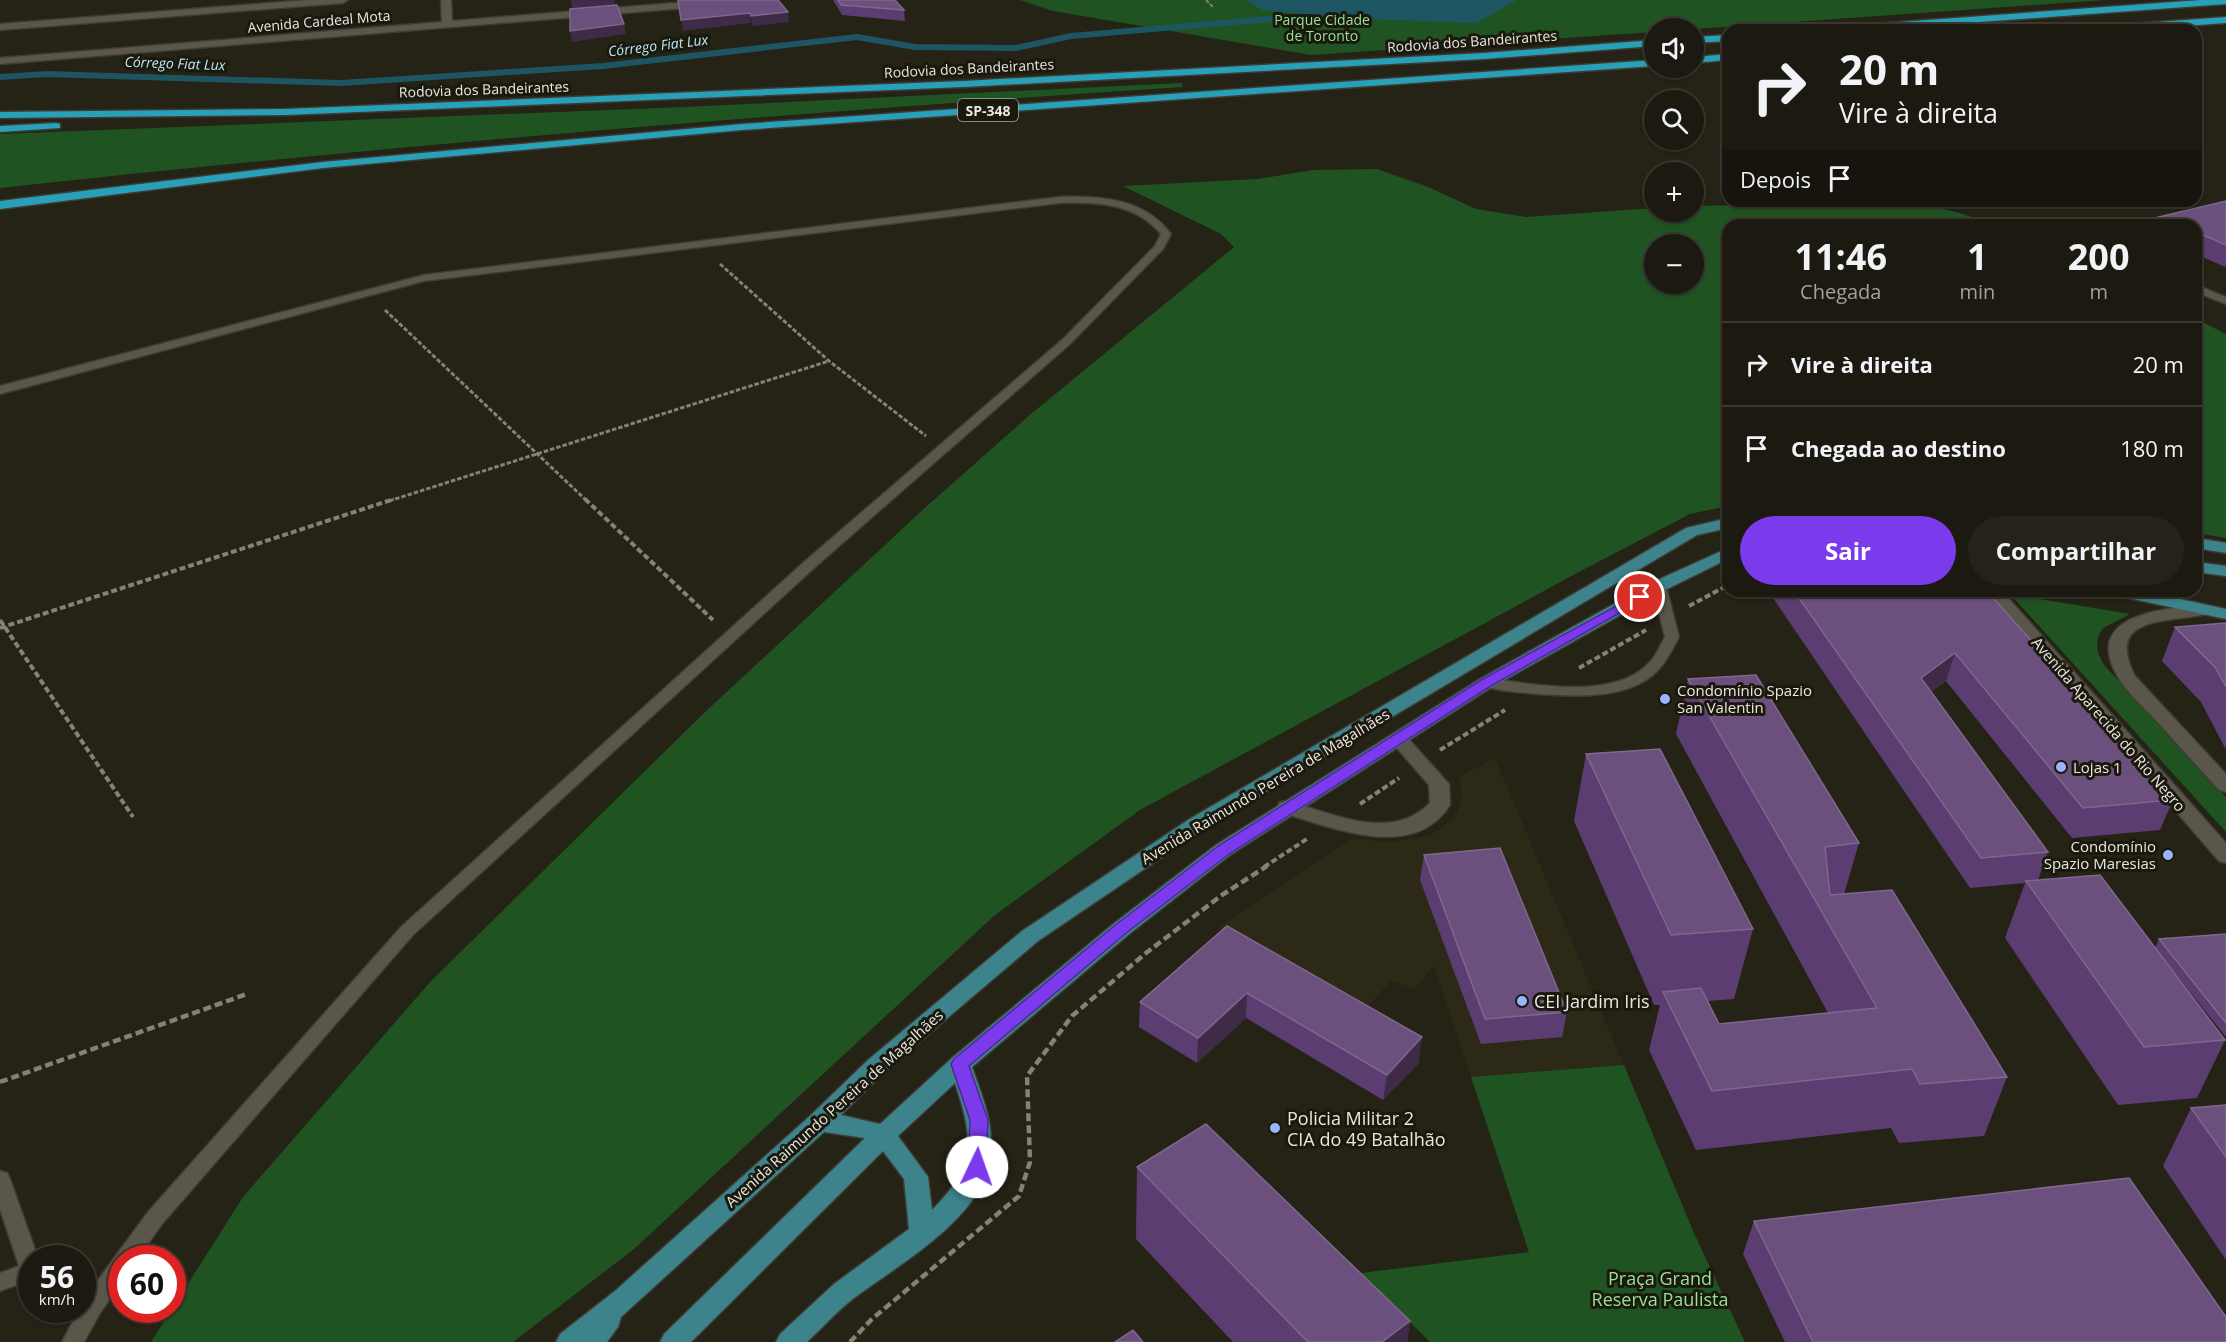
<!DOCTYPE html>
<html lang="pt">
<head>
<meta charset="utf-8">
<style>
	:root { --surface:#1c1a10; --page:#252319; --text:#f1f3f6; --muted:#a0a19f; --line:#3a3830; --accent:#7c3aed }
	body { margin:0; font-family:"Open Sans",sans-serif; background:var(--page); color:var(--text); height:100vh; display:flex; flex-direction:column; font-size:22px; white-space:nowrap }
	* { box-sizing:border-box; margin:0 }
	p { font-size:20px; color:var(--muted) }
	.icon { flex:none; width:33px; height:33px; fill:none; stroke:currentColor; stroke-width:2; stroke-linecap:round; stroke-linejoin:round }
	.map { position:relative; flex:1; overflow:hidden }
	.sheet { position:absolute; left:1722px; top:219px; width:480px; height:378px; display:flex; flex-direction:column; background:var(--surface); border-radius:18px; box-shadow:0 2px 4px #0004,0 0 0 2px var(--line) }
	.sheet>* { flex:none }
	.banner { position:absolute; left:1722px; top:24px; width:480px; height:183px; border-radius:18px; box-shadow:0 2px 4px #0004,0 0 0 2px var(--line); background:#1c1a10; color:var(--text); overflow:hidden }
	.buttons { position:absolute; left:1644px; top:18px; display:grid; gap:12px }
	.buttons a { display:grid; place-items:center; width:60px; height:60px; border-radius:50%; background:var(--surface); box-shadow:0 2px 4px #0004,0 0 0 2px var(--line); font-size:30px }
	.speed { position:absolute; left:18px; top:1245px; display:flex; gap:12px; font-size:30px; font-weight:700; text-align:center }
	.speed>* { display:grid; place-content:center; width:78px; height:78px; border-radius:50%; background:var(--surface); box-shadow:0 2px 4px #0004,0 0 0 2px var(--line); line-height:1 }
	.speed small { font-size:15px; font-weight:400 }
	.speed .limit { border:9px solid #d22; background:#fff; color:#111 }
	.pin { position:absolute; display:grid; place-items:center; width:51px; height:51px; color:#fff; margin:-26px; border:3px solid #fff; border-radius:50%; box-shadow:0 2px 6px #0007 }
	.me { position:absolute; width:66px; margin:-33px; rotate:3deg; stroke-linejoin:round; filter:drop-shadow(0 0 4px #0008) }
	.turn { display:flex; align-items:center; gap:21px; height:126px; padding:0 18px; font-size:27px }
	.turn .icon { width:78px; height:78px; stroke-width:2.5 }
	.turn b { display:block; font-size:42px; line-height:51px }
	.then { display:flex; align-items:center; height:57px; padding:0 18px; background:#0003; gap:12px; font-size:22px }
	.eta { display:flex; justify-content:space-evenly; align-items:center; height:102px; text-align:center }
	.eta b { font-size:36px; font-weight:700; line-height:42px }
	.primary-button { display:flex; gap:12px; margin-top:auto; padding:12px 18px }
	.primary-button a { flex:1; height:69px; border-radius:36px; background:var(--accent); color:#fff; font-size:24px; font-weight:700; line-height:69px; text-align:center }
	.primary-button a+a { background:var(--page); color:var(--text) }
	ul { padding:0; list-style:none }
	li { display:flex; align-items:center; gap:18px; height:84px; padding:0 18px; border-top:2px solid var(--line) }
	li div { flex:1 }
	li b { display:block; font-size:22px }
	li em { font-style:normal }
	.map>svg:first-child { display:block }
</style>
</head>
<body>
<div class="map">
<svg width="2226" height="1342" viewBox="0 0 2226 1342">
	<rect width="100%" height="100%" fill="#252216"/>
	<!-- built -->
	<path fill="#2d2917" d="M 1495,758 L 1505,781 L 1693,1231 L 1529,1252 L 1434,965 L 1415,989 L 1391,981 L 1361,1013 L 1218,928 L 1352,838 L 1391,842 L 1427,836 L 1442,828 L 1454,817 L 1461,804 L 1462,791 L 1458,777 Z"/>
	<!-- green -->
	<path fill="#1f5422" fill-rule="evenodd" d="M 1020,0 L 2105,0 L 1694,29 L 1654,28 L 1654,32 L 1311,55 L 1053,11 Z
		M 1181,83 L 1183,87 C 788,113 393,145 0,188 L 0,134 L 684,107 Z
		M 1377,169 L 1428,187 L 1476,209 L 1526,217 L 1654,208 L 1654,212 L 1694,212 L 1694,206 C 1740,205 1786,204 1832,204 C 1884,203 1942,200 1989,225 L 1728,225 L 1728,506 L 1690,514 L 1577,573 L 1140,810 L 995,915 L 634,1249 L 513,1342 L 151,1342 L 243,1197 L 431,981 L 704,713 L 928,505 L 1031,414 L 1234,247 L 1221,234 L 1123,186 L 1258,179 L 1313,170 ZM 1694,244 L 1694,284 L 1654,284 L 1654,244 Z
		M 2196,319 L 2226,334 L 2226,538 L 2196,533 Z
		M 2010,594 L 2130,614 L 2103,628 C 2094,642 2096,650 2104,665 L 2226,797 L 2226,832 Z
		M 1624,1065 L 1693,1231 L 1745,1342 L 1430,1342 L 1361,1273 L 1529,1252 L 1471,1077 Z"/>
	<!-- water -->
	<path fill="#1e5562" d="M 1247,0 L 1517,0 L 1476,23 L 1366,19 L 1262,10 Z"/>
	<g fill="none" stroke-linecap="round" stroke-linejoin="round">
		<!-- stream -->
		<path stroke="#1e5562" stroke-width="6" d="M 0,77 L 47,74 L 341,83 L 603,66 L 857,37 L 915,47 L 1016,48 L 1071,36 L 1316,15"/>
		<!-- service casing -->
		<g stroke="#3e3b34" stroke-width="3">
			<path id="service" d="M 1059,197 C 1101,196 1144,198 1171,234 L 1163,249 L 1071,343 L 814,568 L 413,935 L 162,1224 L 138,1258 L 122,1258 L 122,1282 L 100,1313 L 84,1342 L 62,1342 L 79,1310 L 82,1310 L 84,1299 L 148,1212 L 401,927 L 804,562 L 1063,339 L 1155,246 L 1161,234 C 1135,203 1097,202 1059,203 L 424,281 L 0,394 L 0,386 L 424,275 Z
				M 2196,285 L 2226,297 L 2226,304 L 2196,292 Z
				M 1659,582 L 1666,586 L 1679,637 C 1670,654 1662,670 1646,680 C 1630,690 1610,694 1592,695 C 1576,697 1487,693 1478,683 L 1486,678 C 1533,684 1621,703 1654,657 C 1658,651 1661,644 1665,637 L 1652,586 Z
				M 0,1171 L 7,1173 L 10,1179 L 38,1258 L 32,1258 L 32,1282 L 28,1281 L 0,1291 L 0,1273 L 19,1266 L 0,1209 Z"/>
		</g>
		<!-- minor casing -->
		<g stroke="#3e3b34" stroke-width="3">
			<path id="minor" d="M 307,0 L 348,0 L 343,3 L 0,30 L 0,24 Z
				M 441,0 L 451,0 L 452,21 L 712,0 L 752,0 L 747,3 L 0,64 L 0,58 L 442,22 Z
				M 1985,591 L 2002,591 L 2226,843 L 2226,863 L 2219,861 Z
				M 2201,605 L 2207,606 L 2210,610 L 2207,614 C 2168,623 2104,615 2135,676 L 2226,774 L 2226,792 L 2219,790 C 2196,765 2174,740 2151,715 C 2140,704 2126,691 2118,677 C 2082,616 2159,609 2201,605 Z
				M 1398,733 L 1405,735 L 1449,784 L 1450,805 C 1413,863 1331,827 1280,812 L 1277,807 L 1280,802 L 1287,801 C 1333,813 1390,843 1430,803 L 1429,785 L 1389,739 Z"/>
		</g>
		<!-- primary casing -->
		<g stroke="#3e3b34" stroke-width="3">
			<path id="primary" d="M 1728,518 L 1728,528 L 1697,535 L 1202,830 L 1038,941 L 884,1072 L 841,1115 L 880,1124 L 952,1058 L 1112,925 L 1216,845 L 1480,679 L 1653,582 L 1728,548 L 1728,559 L 1665,590 L 1492,687 L 1230,855 L 1128,935 L 972,1067 C 983,1098 997,1131 989,1165 C 976,1222 898,1265 854,1298 C 837,1311 823,1327 807,1342 L 776,1342 L 780,1334 L 834,1284 L 909,1229 L 904,1179 L 883,1151 L 691,1342 L 660,1342 L 664,1334 L 865,1138 L 824,1132 L 621,1317 L 618,1327 L 607,1342 L 556,1342 L 560,1334 L 615,1291 L 811,1115 L 868,1060 L 1022,931 L 1188,820 L 1686,528 ZM 955,1083 C 974,1140 976,1166 932,1210 L 928,1177 L 898,1136 Z
				M 2196,538 L 2226,543 L 2226,553 L 2196,548 Z
				M 2196,562 L 2226,566 L 2226,576 L 2196,572 Z
				M 2111,591 L 2143,591 L 2226,609 L 2226,619 L 2119,596 Z"/>
		</g>
		<!-- motorway casing -->
		<g stroke="#3e3b34" stroke-width="3">
			<path id="motorway" d="M 2201,0 L 2226,0 L 2226,4 L 1872,30 L 1827,30 L 1832,27 Z
				M 2226,17 L 2226,23 L 2130,30 L 2085,30 L 2090,27 Z
				M 1728,35 L 1728,41 L 1694,43 L 1694,37 Z
				M 1654,40 L 1654,46 L 1484,59 L 964,87 L 285,115 L 0,118 L 0,112 L 285,109 L 964,81 L 1484,53 Z
				M 1728,54 L 1728,60 L 1694,63 L 1694,57 Z
				M 1654,60 L 1654,66 L 742,130 L 323,168 L 0,209 L 0,201 L 323,162 L 742,124 Z
				M 56,123 L 60,124 L 60,128 L 0,132 L 0,126 Z"/>
		</g>
		<!-- path-far3 -->
		<path stroke="#848278" stroke-width="2" stroke-dasharray="4 1.5" stroke-linecap="butt" d="M 1206,0 L 1213,7"/>
		<!-- path-far2 -->
		<path stroke="#848278" stroke-width="3" stroke-dasharray="4.5 2" stroke-linecap="butt" d="M 720,264 L 829,361 L 926,436
			M 385,310 L 587,501
			M 389,501 L 829,361"/>
		<!-- path-far1 -->
		<path stroke="#848278" stroke-width="4" stroke-dasharray="6 3" stroke-linecap="butt" d="M 585,499 L 713,620
			M 1689,606 L 1728,585
			M 0,620 L 133,817
			M 0,628 L 394,499
			M 1579,668 L 1646,630
			M 1440,750 L 1505,710
			M 1360,804 L 1399,778
			M 1264,867 L 1307,839"/>
		<!-- path -->
		<path stroke="#848278" stroke-width="4.5" stroke-dasharray="8 4" stroke-linecap="butt" d="M 0,1082 L 247,994
			M 850,1342 L 872,1319 L 1019,1196 L 1030,1162 L 1027,1076 L 1072,1016 L 1146,953 L 1222,895 L 1267,866"/>
		<!-- service -->
		<use href="#service" fill="#5a574a" fill-rule="evenodd"/>
		<!-- minor -->
		<use href="#minor" fill="#5a574a" fill-rule="evenodd"/>
		<!-- primary -->
		<use href="#primary" fill="#3c838b" fill-rule="evenodd"/>
		<!-- motorway -->
		<use href="#motorway" fill="#28a0b7" fill-rule="evenodd"/>
	</g>
	<!-- wall -->
	<path fill="#5c3d71" d="M 833,0 L 895,0 L 904,10 L 905,21 L 842,15 Z
		M 2226,201 L 2226,266 L 2225,267 L 2196,254 L 2196,225 L 2157,225 L 2159,217 Z
		M 1775,591 L 1987,591 L 2173,800 L 2160,830 L 2072,838 L 1946,681 L 1931,692 L 2048,852 L 2038,880 L 2225,1040 L 2197,1098 L 2118,1105 L 2005,938 L 2025,883 L 1970,888 L 1773,598 Z
		M 2226,623 L 2226,749 L 2224,746 L 2201,702 L 2162,661 L 2175,627 Z
		M 1688,679 L 1859,843 L 1844,894 L 2007,1077 L 1984,1136 L 1899,1143 L 1891,1128 L 1696,1150 L 1649,1050 L 1660,1005 L 1654,1005 L 1574,821 L 1586,754 L 1753,929 L 1734,999 L 1708,1001 L 1719,1024 L 1828,1013 L 1676,734 Z
		M 1424,855 L 1567,1012 L 1562,1037 L 1481,1044 L 1420,880 Z
		M 1227,926 L 1419,1063 L 1383,1100 L 1246,1018 L 1197,1063 L 1139,1027 L 1140,1002 Z
		M 2226,934 L 2226,1037 L 2155,948 L 2159,939 Z
		M 2226,1105 L 2226,1260 L 2163,1166 L 2191,1108 Z
		M 1137,1167 L 1410,1321 L 1407,1342 L 1233,1342 L 1136,1239 Z
		M 1754,1221 L 2226,1342 L 1785,1342 L 1743,1254 Z"/>
	<!-- shaded-wall -->
	<path fill="#3f2a48" d="M 571,0 L 614,0 L 615,6 L 572,9 Z
		M 788,12 L 789,22 L 752,26 L 751,16 Z
		M 750,13 L 751,23 L 683,31 L 681,20 Z
		M 624,24 L 626,34 L 572,42 L 570,31 Z
		M 1955,653 L 1946,681 L 1913,706 L 1921,678 Z
		M 1247,993 L 1246,1018 L 1197,1063 L 1198,1038 Z
		M 1422,1037 L 1419,1063 L 1383,1100 L 1387,1075 Z
		M 1410,1321 L 1407,1342 L 1382,1342 Z"/>
	<!-- building -->
	<path fill="#6b4f7d" stroke="#7f678d" stroke-width="1.5" d="M 678,0 L 778,0 L 788,12 L 751,16 L 750,13 L 681,20 Z
		M 838,0 L 895,0 L 904,10 L 841,5 Z
		M 617,5 L 624,24 L 570,31 L 570,9 Z
		M 2226,201 L 2226,245 L 2196,232 L 2196,225 L 2179,225 L 2159,217 Z
		M 1794,591 L 1987,591 L 2173,800 L 2083,808 L 1955,653 L 1921,678 L 2048,852 L 1981,858 Z
		M 2226,623 L 2226,687 L 2215,667 L 2175,627 Z
		M 1756,675 L 1859,843 L 1825,847 L 1830,895 L 1892,890 L 2007,1077 L 1920,1084 L 1912,1069 L 1712,1091 L 1663,992 L 1701,988 L 1719,1024 L 1877,1008 L 1688,679 Z
		M 1660,749 L 1753,929 L 1671,935 L 1586,754 Z
		M 1500,848 L 1567,1012 L 1485,1019 L 1424,855 Z
		M 2100,875 L 2225,1040 L 2144,1047 L 2026,881 Z
		M 1227,926 L 1422,1037 L 1387,1075 L 1247,993 L 1198,1038 L 1140,1002 Z
		M 2226,934 L 2226,1023 L 2159,939 Z
		M 2226,1105 L 2226,1157 L 2191,1108 Z
		M 1206,1124 L 1410,1321 L 1382,1342 L 1308,1342 L 1137,1167 Z
		M 2129,1178 L 2226,1317 L 2226,1342 L 1813,1342 L 1754,1221 Z
		M 1133,1330 L 1143,1342 L 1115,1342 Z"/>
	<!-- route -->
	<path fill="#7c3aed" stroke="#51269a" stroke-width="1.5" d="M 1640,593 L 1644,594 L 1644,599 L 1491,686 L 1229,854 L 1125,934 L 969,1066 L 988,1120 L 986,1167 L 983,1173 L 977,1175 L 970,1173 L 968,1167 L 970,1120 L 951,1064 L 954,1059 L 1114,926 L 1218,846 L 1481,680 Z"/>
	<!-- markers -->
	<g fill="#9bb4fd" stroke="#1b180d" stroke-width="2">
		<circle cx="1665" cy="699" r="6"/>
		<circle cx="2061" cy="767" r="6"/>
		<circle cx="2168" cy="855" r="6"/>
		<circle cx="1522" cy="1001" r="6"/>
		<circle cx="1275" cy="1128" r="6"/>
	</g>
	<g text-anchor="middle" dominant-baseline="central" stroke-width="6" stroke-linejoin="round" paint-order="stroke">
		<!-- far-park labels -->
		<g font-size="14" fill="#94e294" stroke="#1b180d">
			<text x="1322" y="19">Parque Cidade<tspan x="1322" dy="16">de Toronto</tspan></text>
		</g>
		<!-- far-street labels -->
		<g font-size="14" fill="#e9e7e0" stroke="#1b180d">
			<text transform="translate(319 21) rotate(-5)">Avenida Cardeal Mota</text>
			<text transform="translate(1472 41) rotate(-4)">Rodovia dos Bandeirantes</text>
			<text transform="translate(969 68) rotate(-3)">Rodovia dos Bandeirantes</text>
			<text transform="translate(484 89) rotate(-2)">Rodovia dos Bandeirantes</text>
		</g>
		<!-- far-water labels -->
		<g font-size="14" font-style="italic" fill="#baeaf7" stroke="#1b180d">
			<text transform="translate(658 45) rotate(-7)">Córrego Fiat Lux</text>
			<text transform="translate(175 63) rotate(2)">Córrego Fiat Lux</text>
		</g>
		<!-- shield labels -->
		<rect fill="#1b180d" stroke="#aba9a1" stroke-width="1.5" x="958" y="99" width="60" height="22" rx="4.5"/>
		<g font-size="14" font-weight="bold" fill="#e9e7e0">
			<text x="988" y="110">SP-348</text>
		</g>
		<!-- poi labels -->
		<g font-size="15" fill="#e9e7e0" stroke="#1b180d" text-anchor="start">
			<text x="1677" y="690">Condomínio Spazio<tspan x="1677" dy="17">San Valentin</tspan></text>
			<text x="2073" y="767">Lojas 1</text>
			<text x="2156" y="846" text-anchor="end">Condomínio<tspan x="2156" dy="17">Spazio Maresias</tspan></text>
		</g>
		<!-- street labels -->
		<g font-size="15" fill="#e9e7e0" stroke="#1b180d">
			<text transform="translate(2109 724) rotate(49)">Avenida Aparecida do Rio Negro</text>
			<text transform="translate(1265 786) rotate(-31)">Avenida Raimundo Pereira de Magalhães</text>
			<text transform="translate(834 1108) rotate(-42)">Avenida Raimundo Pereira de Magalhães</text>
		</g>
		<!-- near-poi labels -->
		<g font-size="18" fill="#e9e7e0" stroke="#1b180d" text-anchor="start">
			<text x="1534" y="1001">CEI Jardim Iris</text>
			<text x="1287" y="1118">Policia Militar 2<tspan x="1287" dy="21">CIA do 49 Batalhão</tspan></text>
		</g>
		<!-- near-park labels -->
		<g font-size="18" fill="#94e294" stroke="#1b180d">
			<text x="1660" y="1278">Praça Grand<tspan x="1660" dy="21">Reserva Paulista</tspan></text>
		</g>
	</g>
</svg>
<div class="buttons">
<a><svg class="icon" aria-label="sound" viewBox="0 0 24 24"><path d="M4 9h4l5-4v14l-5-4H4zM17 9q2 3 0 6"/></svg></a>
<a><svg class="icon" aria-label="search" viewBox="0 0 24 24"><circle cx="10" cy="10" r="6"/><path d="M15 15l6 6"/></svg></a>
<a>+</a>
<a>−</a>
</div>
<div class="speed"><div>56<small>km/h</small></div><div class="limit">60</div></div>
<div class="pin" style="left:1640px;top:597px;background:#d93025"><svg class="icon" aria-label="arrive" viewBox="0 0 24 24"><path d="M6 21V4h12l-3 4 3 4H6"/></svg></div>
<svg class="me" style="left:977px;top:1167px" viewBox="-20 -20 40 40"><circle r="19" fill="#fff"/><path d="M0-13L10 11 0 6-10 11z" fill="#7c3aed"/></svg>
<div class="banner">
<div class="turn"><svg class="icon" aria-label="right" viewBox="0 0 24 24"><path d="M7 20v-9h11M14 6l5 5-5 5"/></svg><div><b>20 m</b>Vire à direita</div></div>
<div class="then">Depois<svg class="icon" aria-label="arrive" viewBox="0 0 24 24"><path d="M6 21V4h12l-3 4 3 4H6"/></svg></div>
</div>
<section class="sheet">
<div class="eta">
<div><b>11:46</b><p>Chegada</p></div>
<div><b>1</b><p>min</p></div>
<div><b>200</b><p>m</p></div>
</div>
<ul>
<li><svg class="icon" aria-label="right" viewBox="0 0 24 24"><path d="M7 20v-9h11M14 6l5 5-5 5"/></svg><div><b>Vire à direita</b></div><em>20 m</em></li>
<li><svg class="icon" aria-label="arrive" viewBox="0 0 24 24"><path d="M6 21V4h12l-3 4 3 4H6"/></svg><div><b>Chegada ao destino</b></div><em>180 m</em></li>
</ul>
<div class="primary-button"><a>Sair</a><a>Compartilhar</a></div>
</section>
</div>
</body>
</html>
